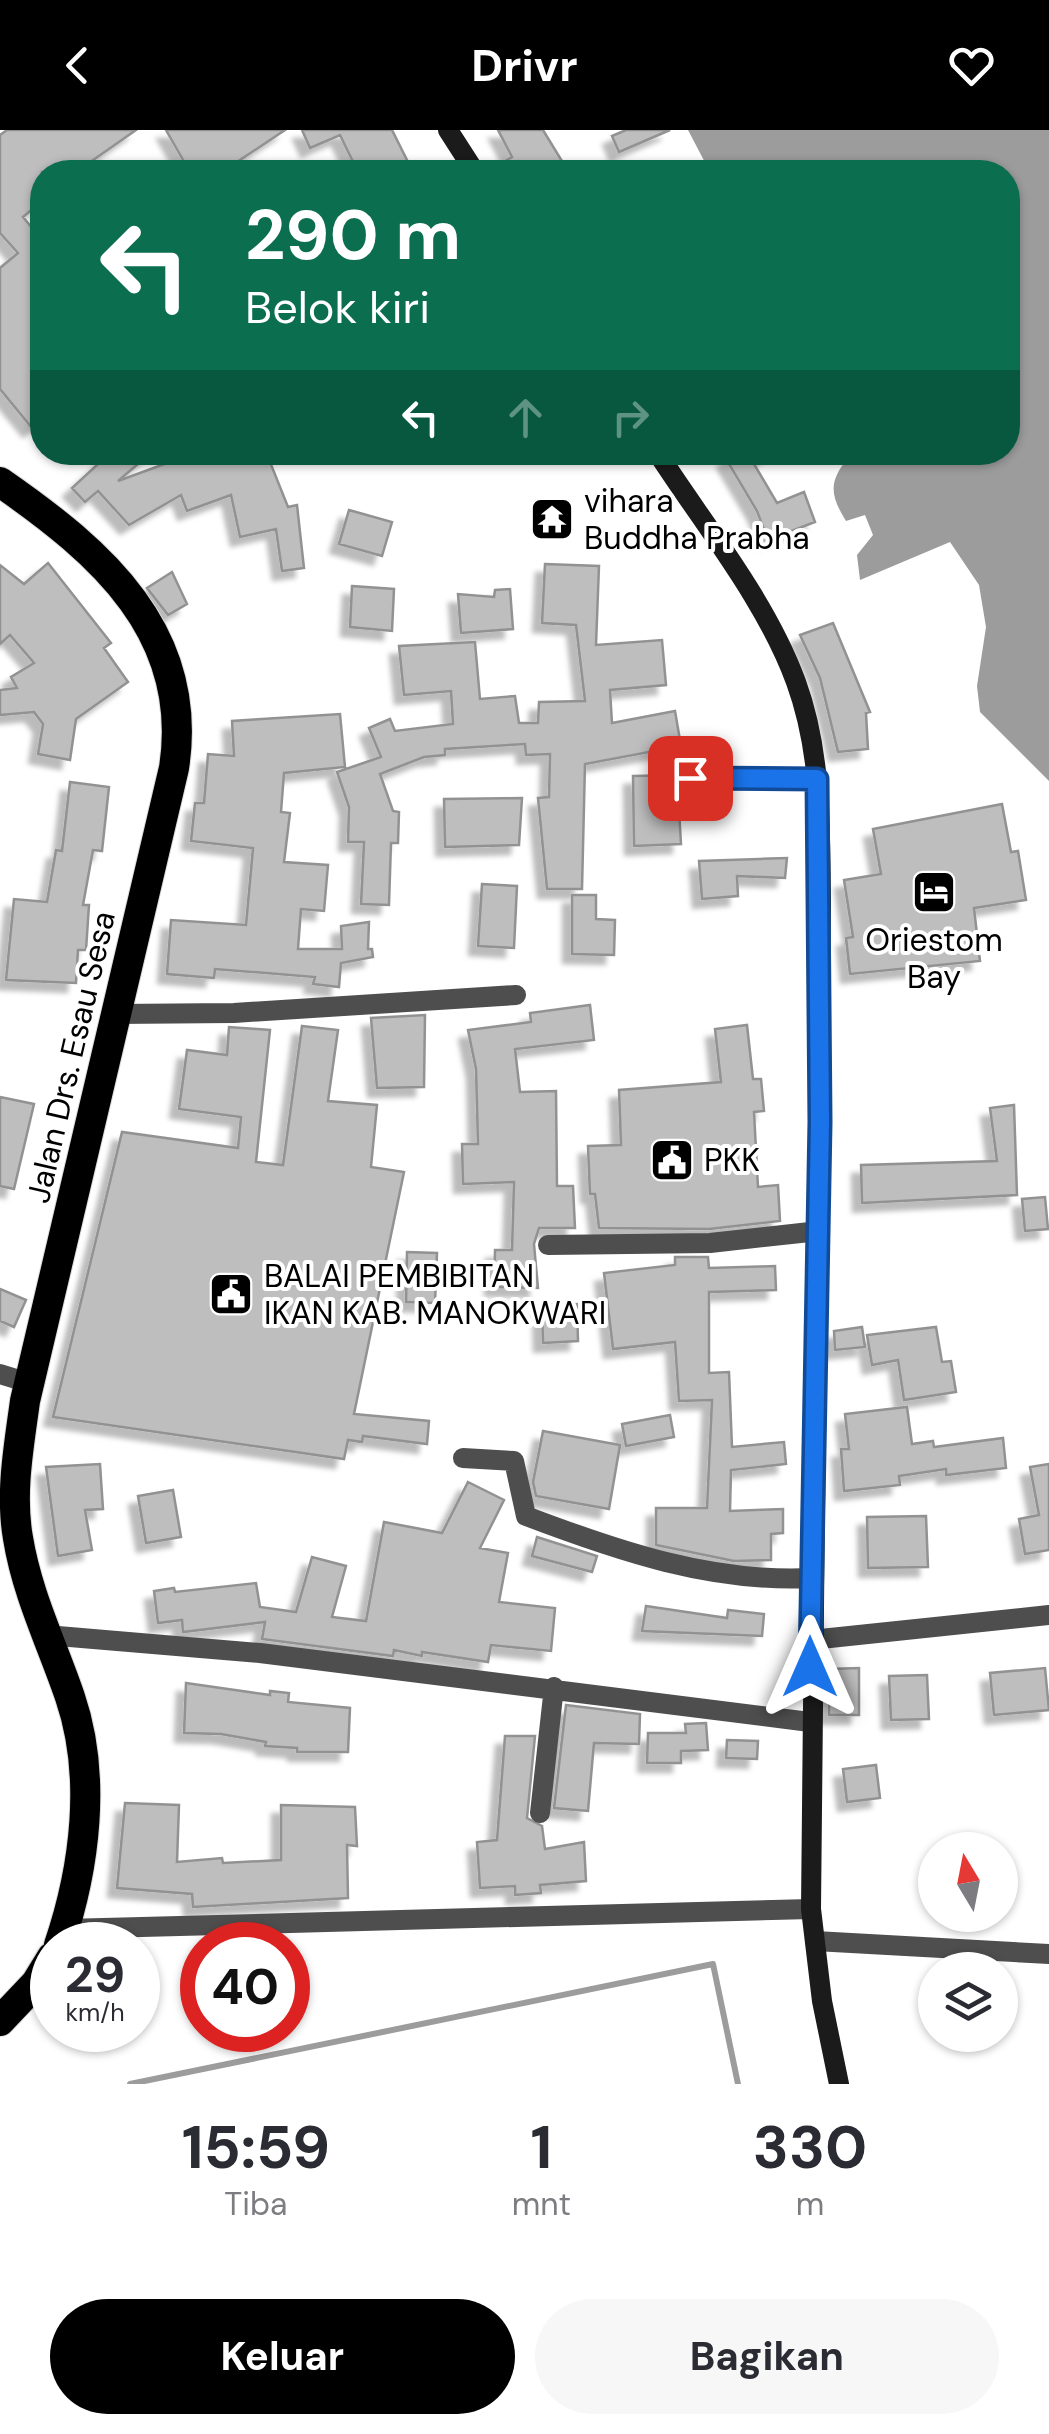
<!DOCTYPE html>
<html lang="id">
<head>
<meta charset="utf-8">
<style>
	:root { --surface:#fff; --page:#f7f7f7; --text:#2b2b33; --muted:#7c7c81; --accent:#000 }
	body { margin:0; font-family:"DM Sans",sans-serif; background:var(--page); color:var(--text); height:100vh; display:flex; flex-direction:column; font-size:38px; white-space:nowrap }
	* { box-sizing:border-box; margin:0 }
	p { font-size:32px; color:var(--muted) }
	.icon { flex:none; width:55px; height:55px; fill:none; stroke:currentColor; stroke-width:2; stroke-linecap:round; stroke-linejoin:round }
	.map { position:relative; height:1954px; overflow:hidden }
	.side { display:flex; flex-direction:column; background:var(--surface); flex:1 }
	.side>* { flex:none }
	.top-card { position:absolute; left:30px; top:30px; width:990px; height:305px; border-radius:40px; box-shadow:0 2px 8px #0004; background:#0b6e4f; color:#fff; overflow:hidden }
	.needle { width:65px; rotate:350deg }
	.tools { position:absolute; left:918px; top:1702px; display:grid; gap:20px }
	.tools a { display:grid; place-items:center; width:100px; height:100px; border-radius:50%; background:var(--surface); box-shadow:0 2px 8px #0004; font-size:50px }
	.speed { position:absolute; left:30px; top:1792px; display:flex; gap:20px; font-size:50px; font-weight:700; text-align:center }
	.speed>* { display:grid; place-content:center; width:130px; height:130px; border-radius:50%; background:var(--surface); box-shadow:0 2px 8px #0004; line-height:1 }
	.speed small { font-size:25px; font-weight:400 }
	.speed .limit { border:15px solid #d22; background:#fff; color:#111 }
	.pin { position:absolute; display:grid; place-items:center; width:85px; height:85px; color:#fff; margin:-42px; border-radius:20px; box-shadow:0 5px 15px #0006 }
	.me { position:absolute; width:110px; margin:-55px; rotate:0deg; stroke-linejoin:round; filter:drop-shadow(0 0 8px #0008) }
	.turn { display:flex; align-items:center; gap:35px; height:210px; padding:0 50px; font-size:45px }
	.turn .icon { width:130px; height:130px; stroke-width:2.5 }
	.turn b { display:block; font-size:70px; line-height:85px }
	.lanes { display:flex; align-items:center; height:95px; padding:0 50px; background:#0003; justify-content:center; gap:50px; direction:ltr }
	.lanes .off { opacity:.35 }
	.eta { display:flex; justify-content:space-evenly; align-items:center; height:170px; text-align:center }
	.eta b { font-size:60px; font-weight:700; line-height:70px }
	.primary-button { display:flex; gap:20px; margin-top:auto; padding:20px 50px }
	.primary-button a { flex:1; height:115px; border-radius:60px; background:var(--accent); color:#fff; font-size:40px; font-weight:700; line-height:115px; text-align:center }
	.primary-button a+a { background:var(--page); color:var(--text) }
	header { display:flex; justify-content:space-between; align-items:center; height:130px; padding:0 50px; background:var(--accent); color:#fff; font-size:45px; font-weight:700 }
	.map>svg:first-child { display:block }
</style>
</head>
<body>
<header><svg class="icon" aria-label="back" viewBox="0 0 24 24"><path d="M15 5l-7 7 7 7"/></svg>Drivr<svg class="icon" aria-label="heart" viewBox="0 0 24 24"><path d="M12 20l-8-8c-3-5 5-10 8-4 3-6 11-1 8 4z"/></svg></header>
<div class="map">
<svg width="1049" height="1954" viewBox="0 0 1049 1954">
	<defs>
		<filter id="shadow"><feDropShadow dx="-9" dy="9" stdDeviation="2.5" flood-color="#0004"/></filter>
	</defs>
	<rect width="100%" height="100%" fill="#fff"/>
	<!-- water -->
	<path fill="#9c9c9c" d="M 688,0 L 1049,0 L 1049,651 L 980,582 L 977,556 L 986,497 L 979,455 L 950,412 L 860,450 L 857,425 L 873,405 L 865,385 L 846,391 C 832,368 828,355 844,333 L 838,323 L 1008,322 L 1008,42 L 710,42 Z"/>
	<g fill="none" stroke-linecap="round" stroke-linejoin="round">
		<!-- stream -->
		<path stroke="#9c9c9c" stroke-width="6" d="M 130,1954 L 713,1834 L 738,1954"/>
	</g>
	<!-- building -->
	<path fill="#bebebe" stroke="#929292" stroke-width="2.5" filter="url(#shadow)" d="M 7,0 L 136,0 L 76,42 L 42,42 L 42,71 L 23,87 L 42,110 L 42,290 L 32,298 L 0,259 L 0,138 L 18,123 L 0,103 L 0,5 Z
		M 166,0 L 285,0 L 222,42 L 190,42 Z
		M 302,0 L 392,0 L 413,42 L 358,42 L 340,5 L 310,18 Z
		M 498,0 L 543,0 L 562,31 L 544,42 L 512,42 L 505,31 L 512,27 Z
		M 626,0 L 670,0 L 619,22 L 612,6 Z
		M 111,322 L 152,322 L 118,351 L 197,322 L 266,322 L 288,377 L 297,375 L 304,438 L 282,441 L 276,399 L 240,407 L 231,365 L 187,381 L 181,365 L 129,395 L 98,361 L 85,372 L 72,358 Z
		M 735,322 L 771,322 L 754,334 L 777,373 L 804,362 L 815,392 L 768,410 L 757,381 L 726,329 Z
		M 349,380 L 392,392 L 382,426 L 339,414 Z
		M 48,433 L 111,513 L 104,518 L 128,552 L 76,589 L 70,630 L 38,624 L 43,594 L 34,582 L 0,585 L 0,560 L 17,558 L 11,547 L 34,533 L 10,505 L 0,514 L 0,435 L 24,454 Z
		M 545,434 L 599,436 L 596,515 L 662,510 L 666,555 L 610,560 L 612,593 L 675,581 L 681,616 L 585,634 L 582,759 L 547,759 L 538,668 L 549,667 L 550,624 L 526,625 L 525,614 L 445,619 L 445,625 L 424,627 L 380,644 L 393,681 L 399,682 L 398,713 L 391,713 L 389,775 L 361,774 L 364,712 L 348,712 L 349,677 L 337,642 L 381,627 L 369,598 L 390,589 L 395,601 L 453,594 L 451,561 L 404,565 L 399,516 L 475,512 L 480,569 L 515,566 L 519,593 L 538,593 L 539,572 L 585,571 L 576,495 L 542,493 Z
		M 172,442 L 187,474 L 168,485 L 147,458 Z
		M 352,456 L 394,459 L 392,501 L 350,497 Z
		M 510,459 L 513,499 L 461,503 L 458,464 L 494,467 L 495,460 Z
		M 833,493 L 870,582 L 866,583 L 868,619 L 838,622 L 820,548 L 800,505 Z
		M 340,584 L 345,637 L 284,643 L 281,682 L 290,683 L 284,732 L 328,735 L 324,781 L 301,779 L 298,819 L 342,819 L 341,796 L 369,792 L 368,819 L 372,819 L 373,827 L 341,833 L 339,857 L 313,854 L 315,847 L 215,839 L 214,848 L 167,844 L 171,790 L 246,795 L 253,718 L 191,711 L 195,673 L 204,673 L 208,624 L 234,626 L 232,591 Z
		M 677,645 L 681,714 L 634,716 L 633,646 Z
		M 70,652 L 109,657 L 102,721 L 93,720 L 83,775 L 89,775 L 86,820 L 78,820 L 76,853 L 6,850 L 14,769 L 47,772 L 56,720 L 62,721 Z
		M 522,668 L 519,715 L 445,717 L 444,669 Z
		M 1002,674 L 1011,722 L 1018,721 L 1026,770 L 974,778 L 980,831 L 850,844 L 846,808 L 853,807 L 844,750 L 881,744 L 873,699 Z
		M 787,728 L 785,748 L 737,746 L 738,766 L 702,769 L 699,731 Z
		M 482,754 L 517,756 L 514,818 L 478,816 Z
		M 572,765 L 596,765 L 596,789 L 615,790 L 614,825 L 572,824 Z
		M 590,875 L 594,910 L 515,919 L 520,962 L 556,961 L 557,1056 L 573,1056 L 575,1098 L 539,1098 L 534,1114 L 538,1158 L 494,1157 L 495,1120 L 512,1120 L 514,1052 L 463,1054 L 462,1014 L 478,1014 L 476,939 L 468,900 L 531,892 L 530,883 Z
		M 425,885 L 424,957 L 377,958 L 371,888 Z
		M 747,895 L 753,949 L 761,949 L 764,981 L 754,982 L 758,1057 L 778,1055 L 780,1091 L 709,1099 L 599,1098 L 595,1064 L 590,1064 L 588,1016 L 621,1015 L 619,960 L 721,952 L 715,899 Z
		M 302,896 L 338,900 L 328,971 L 377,975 L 371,1037 L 404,1042 L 354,1284 L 429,1291 L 427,1314 L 363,1306 L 362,1312 L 348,1310 L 344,1329 L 53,1287 L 122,1002 L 238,1018 L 241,987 L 179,979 L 187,920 L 227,925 L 229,897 L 270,900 L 256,1032 L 283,1035 Z
		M 0,967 L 34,974 L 14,1059 L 0,1056 Z
		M 1014,975 L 1017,1065 L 862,1073 L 861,1035 L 997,1031 L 990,978 Z
		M 1045,1067 L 1048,1099 L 1025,1101 L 1022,1069 Z
		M 407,1122 L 437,1123 L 435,1173 L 406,1172 Z
		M 675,1127 L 708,1127 L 709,1138 L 775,1136 L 776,1160 L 709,1162 L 709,1243 L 729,1242 L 732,1317 L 784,1312 L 786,1334 L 731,1340 L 730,1381 L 783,1379 L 783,1403 L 771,1404 L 771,1430 L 734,1431 L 656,1415 L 656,1378 L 707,1378 L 712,1270 L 679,1271 L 675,1212 L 613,1219 L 604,1143 L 675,1135 Z
		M 0,1159 L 26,1170 L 14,1197 L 0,1191 Z
		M 577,1174 L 578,1211 L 543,1213 L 542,1175 Z
		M 862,1197 L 865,1217 L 835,1220 L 834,1201 Z
		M 936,1197 L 942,1232 L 951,1231 L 956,1262 L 904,1270 L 898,1230 L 872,1235 L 867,1205 Z
		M 907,1277 L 912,1314 L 933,1311 L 934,1317 L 1003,1308 L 1006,1338 L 946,1345 L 946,1339 L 899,1346 L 900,1355 L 844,1361 L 841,1319 L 849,1319 L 845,1284 Z
		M 670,1285 L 674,1307 L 626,1316 L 622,1294 Z
		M 543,1301 L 620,1315 L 609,1379 L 536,1366 L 533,1352 Z
		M 100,1334 L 103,1379 L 85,1380 L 92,1420 L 58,1426 L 46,1337 Z
		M 1049,1334 L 1049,1420 L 1025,1424 L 1019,1389 L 1039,1385 L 1030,1337 Z
		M 468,1352 L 504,1370 L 480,1418 L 508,1423 L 499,1472 L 555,1478 L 551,1521 L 491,1515 L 488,1532 L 422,1522 L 422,1526 L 394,1520 L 393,1526 L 262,1509 L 265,1492 L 183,1502 L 182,1490 L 158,1493 L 154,1461 L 174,1458 L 175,1462 L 256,1453 L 260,1477 L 296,1482 L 312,1427 L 346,1436 L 332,1487 L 366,1491 L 384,1392 L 442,1403 Z
		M 173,1360 L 181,1407 L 146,1413 L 138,1366 Z
		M 926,1386 L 928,1437 L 868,1438 L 867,1387 Z
		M 537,1407 L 597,1426 L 592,1442 L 532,1426 Z
		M 646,1476 L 727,1488 L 728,1480 L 764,1484 L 762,1506 L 642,1501 Z
		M 859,1538 L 859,1585 L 829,1585 L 829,1539 Z
		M 1045,1538 L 1049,1580 L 994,1585 L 990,1543 Z
		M 927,1545 L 929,1589 L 891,1590 L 889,1546 Z
		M 186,1553 L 270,1565 L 270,1561 L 289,1563 L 288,1572 L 350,1578 L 348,1622 L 297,1622 L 297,1618 L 265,1616 L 266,1612 L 221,1604 L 184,1603 Z
		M 566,1575 L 640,1584 L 639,1614 L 594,1613 L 588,1681 L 554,1678 Z
		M 706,1593 L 708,1620 L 681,1621 L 681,1633 L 647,1633 L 648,1603 L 686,1603 L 685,1594 Z
		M 505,1606 L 535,1606 L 527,1688 L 542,1696 L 545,1719 L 584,1712 L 586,1751 L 540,1755 L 541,1763 L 515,1765 L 515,1756 L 480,1758 L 477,1712 L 497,1710 Z
		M 727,1610 L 758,1611 L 757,1629 L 726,1628 Z
		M 876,1635 L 880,1668 L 847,1672 L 843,1639 Z
		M 125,1673 L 179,1675 L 177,1732 L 222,1728 L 223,1733 L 281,1730 L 281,1675 L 355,1677 L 357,1716 L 347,1715 L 348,1768 L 193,1777 L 192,1764 L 117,1758 Z"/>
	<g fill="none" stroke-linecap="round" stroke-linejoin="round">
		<!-- highway casing -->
		<g stroke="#dbdbdb" stroke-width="32">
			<path id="highway" d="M 0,352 C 101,422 195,503 174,638 L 25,1271 C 19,1316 10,1363 18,1408 C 27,1464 52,1514 70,1567 C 97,1646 85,1738 59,1815
				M 0,1891 L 36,1853 L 52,1827"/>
		</g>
		<!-- street -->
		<path stroke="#4e4e4e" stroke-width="20" d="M 690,648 L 817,649
			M 115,884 L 234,883 L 516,865
			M 548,1115 L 710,1113 L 819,1101
			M 0,1244 L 29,1253
			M 463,1328 L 514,1331 L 526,1386 C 618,1421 712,1453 811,1448
			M 46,1505 L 260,1523 L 810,1592
			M 811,1510 L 1049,1485
			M 540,1683 L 554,1557
			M 65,1799 L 811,1779
			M 815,1811 L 1049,1824"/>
		<!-- secondary -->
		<path stroke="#1b1b1b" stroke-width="20" d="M 448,0 L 475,42
			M 657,322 C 704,395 766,470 796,552 C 822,623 820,699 821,773 L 811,1779 L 822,1871 L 839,1954"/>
		<!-- highway -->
		<use href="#highway" stroke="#000" stroke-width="30"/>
	</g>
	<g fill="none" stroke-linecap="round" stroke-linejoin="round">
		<!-- route casing -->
		<g stroke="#114b97" stroke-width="25">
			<path id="route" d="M 690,648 L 817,649 L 820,992 L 810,1537"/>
		</g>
		<!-- route -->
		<use href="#route" stroke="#1a73e8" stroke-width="18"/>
	</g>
	<!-- icons -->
	<defs>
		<g id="temple-square" transform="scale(2.25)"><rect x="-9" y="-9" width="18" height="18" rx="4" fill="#000" stroke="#fff"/><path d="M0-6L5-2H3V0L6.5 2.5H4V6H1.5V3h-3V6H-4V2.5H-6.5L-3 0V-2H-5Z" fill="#fff"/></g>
		<g id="hotel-square" transform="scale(2.25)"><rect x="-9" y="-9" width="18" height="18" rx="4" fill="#000" stroke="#fff"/><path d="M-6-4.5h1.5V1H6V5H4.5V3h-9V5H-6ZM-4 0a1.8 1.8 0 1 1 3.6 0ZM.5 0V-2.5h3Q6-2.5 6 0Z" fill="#fff"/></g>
		<g id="civic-square" transform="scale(2.25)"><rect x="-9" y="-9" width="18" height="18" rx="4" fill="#000" stroke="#fff"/><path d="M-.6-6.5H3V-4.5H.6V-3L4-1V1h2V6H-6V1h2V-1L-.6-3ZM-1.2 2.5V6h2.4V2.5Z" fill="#fff"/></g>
	</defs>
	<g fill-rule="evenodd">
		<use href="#temple-square" x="552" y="389"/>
		<use href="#hotel-square" x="934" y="762"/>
		<use href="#civic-square" x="672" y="1030"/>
		<use href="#civic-square" x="231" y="1164"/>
	</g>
	<g text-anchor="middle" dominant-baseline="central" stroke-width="8" stroke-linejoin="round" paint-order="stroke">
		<!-- poi labels -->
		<g font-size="32" fill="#000" stroke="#fff" text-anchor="start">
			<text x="584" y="371">vihara<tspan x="584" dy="37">Buddha Prabha</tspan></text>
			<text x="934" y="810" text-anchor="middle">Oriestom<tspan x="934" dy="37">Bay</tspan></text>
			<text x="704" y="1030">PKK</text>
			<text x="264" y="1146">BALAI PEMBIBITAN<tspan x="264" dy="37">IKAN KAB. MANOKWARI</tspan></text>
		</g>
		<!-- street labels -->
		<g font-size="32" fill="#000" stroke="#fff">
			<text transform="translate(71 927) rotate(-77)">Jalan Drs. Esau Sesa</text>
		</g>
	</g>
</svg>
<div class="tools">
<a><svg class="needle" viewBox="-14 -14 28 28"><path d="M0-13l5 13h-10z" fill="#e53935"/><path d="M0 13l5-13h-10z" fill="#7c7c81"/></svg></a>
<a><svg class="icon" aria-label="layers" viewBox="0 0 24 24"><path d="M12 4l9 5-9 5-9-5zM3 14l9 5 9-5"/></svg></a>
</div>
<div class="speed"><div>29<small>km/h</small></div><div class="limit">40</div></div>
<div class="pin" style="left:690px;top:648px;background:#d93025"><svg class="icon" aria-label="arrive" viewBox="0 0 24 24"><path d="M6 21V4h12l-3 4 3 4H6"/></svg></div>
<svg class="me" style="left:810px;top:1537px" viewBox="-20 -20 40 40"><path d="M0-17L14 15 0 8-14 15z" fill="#1a73e8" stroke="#fff" stroke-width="4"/></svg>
<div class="top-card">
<div class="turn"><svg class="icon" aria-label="left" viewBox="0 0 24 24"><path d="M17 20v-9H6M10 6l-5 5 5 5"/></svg><div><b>290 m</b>Belok kiri</div></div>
<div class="lanes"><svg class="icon" aria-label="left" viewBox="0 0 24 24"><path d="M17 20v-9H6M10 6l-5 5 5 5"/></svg><svg class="icon off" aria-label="ahead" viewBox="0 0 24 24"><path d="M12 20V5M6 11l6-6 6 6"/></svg><svg class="icon off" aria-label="right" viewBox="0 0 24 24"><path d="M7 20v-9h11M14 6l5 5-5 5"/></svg></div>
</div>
</div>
<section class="side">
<div class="eta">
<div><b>15:59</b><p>Tiba</p></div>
<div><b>1</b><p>mnt</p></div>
<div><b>330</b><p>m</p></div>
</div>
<div class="primary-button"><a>Keluar</a><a>Bagikan</a></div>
</section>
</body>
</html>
